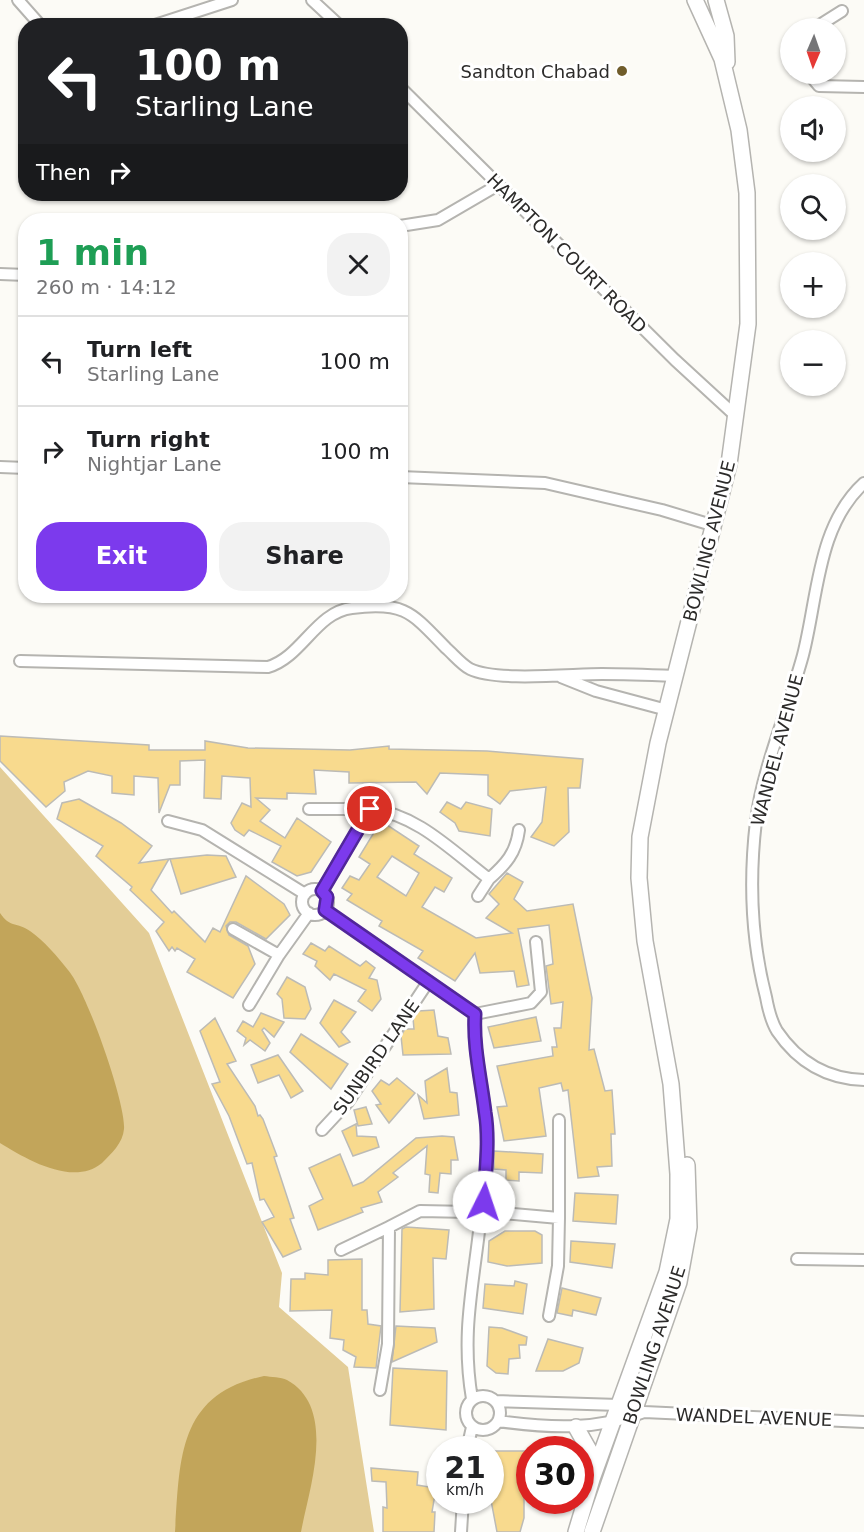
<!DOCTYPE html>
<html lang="en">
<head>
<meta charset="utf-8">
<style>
	:root { --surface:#fff; --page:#f2f2f2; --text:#202124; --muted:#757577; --line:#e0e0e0; --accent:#7c3aed }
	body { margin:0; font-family:"DejaVu Sans",sans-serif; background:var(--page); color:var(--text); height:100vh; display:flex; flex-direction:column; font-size:22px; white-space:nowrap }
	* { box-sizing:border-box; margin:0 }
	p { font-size:20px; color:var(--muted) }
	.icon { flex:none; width:33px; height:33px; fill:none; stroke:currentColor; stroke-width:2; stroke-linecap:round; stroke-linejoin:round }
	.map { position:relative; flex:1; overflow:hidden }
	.drawer { position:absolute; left:18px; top:213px; width:390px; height:390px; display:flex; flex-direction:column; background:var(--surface); border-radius:24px; box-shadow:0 2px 4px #0004 }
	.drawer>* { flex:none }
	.guide { position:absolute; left:18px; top:18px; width:390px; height:183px; border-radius:24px; box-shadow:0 2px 4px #0004; background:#202124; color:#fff; overflow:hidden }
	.needle { width:39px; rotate:182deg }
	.controls { position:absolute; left:780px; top:18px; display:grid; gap:12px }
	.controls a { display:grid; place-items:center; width:66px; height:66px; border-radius:50%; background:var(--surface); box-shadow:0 2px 4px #0004; font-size:30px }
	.speed { position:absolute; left:426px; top:1436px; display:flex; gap:12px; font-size:30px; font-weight:700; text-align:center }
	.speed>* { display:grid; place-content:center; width:78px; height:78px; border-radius:50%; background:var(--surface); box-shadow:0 2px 4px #0004; line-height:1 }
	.speed small { font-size:15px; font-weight:400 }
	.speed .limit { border:9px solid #d22; background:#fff; color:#111 }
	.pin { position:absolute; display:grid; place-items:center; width:51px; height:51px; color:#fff; margin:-26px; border:3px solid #fff; border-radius:50%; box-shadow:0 2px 6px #0007 }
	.me { position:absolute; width:66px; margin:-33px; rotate:4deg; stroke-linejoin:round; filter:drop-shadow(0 0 4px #0008) }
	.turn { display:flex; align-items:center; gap:21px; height:126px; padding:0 18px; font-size:27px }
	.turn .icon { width:78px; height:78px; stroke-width:2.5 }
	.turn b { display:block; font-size:42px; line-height:51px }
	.then { display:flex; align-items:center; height:57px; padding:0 18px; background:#0003; gap:12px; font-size:22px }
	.round { display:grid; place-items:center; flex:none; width:63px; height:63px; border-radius:24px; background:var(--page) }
	.overview { display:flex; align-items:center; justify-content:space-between; height:102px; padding:0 18px }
	h1 { font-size:36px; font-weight:700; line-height:45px; color:#1e9e55 }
	.button { display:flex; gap:12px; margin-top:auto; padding:12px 18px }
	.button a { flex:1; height:69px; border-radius:24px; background:var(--accent); color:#fff; font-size:24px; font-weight:700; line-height:69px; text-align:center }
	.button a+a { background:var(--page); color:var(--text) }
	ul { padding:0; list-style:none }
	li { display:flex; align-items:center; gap:18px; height:90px; padding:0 18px; border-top:2px solid var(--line) }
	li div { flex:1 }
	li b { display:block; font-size:22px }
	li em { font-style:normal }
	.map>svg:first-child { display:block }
</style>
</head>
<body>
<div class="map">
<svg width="864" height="1532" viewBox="0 0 864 1532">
	<rect width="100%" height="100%" fill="#fcfbf6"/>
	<!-- green -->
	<path fill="#e3cd97" d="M 0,767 L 149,933 L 282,1273 L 279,1307 L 348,1367 L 374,1532 L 0,1532 Z"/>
	<!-- water -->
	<path fill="#c2a55a" d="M 0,913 C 10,928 17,922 30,931 C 43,940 58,957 68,970 C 86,990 126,1103 124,1129 C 123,1143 111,1154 102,1163 C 73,1187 26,1159 0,1143 Z
		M 264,1376 C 271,1377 281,1377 287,1380 C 338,1408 309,1489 301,1532 L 175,1532 C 180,1458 178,1394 264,1376 Z"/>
	<!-- building -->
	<path fill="#f8da8e" stroke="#bcbbb6" stroke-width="1.5" fill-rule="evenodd" d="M 0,736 L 149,745 L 149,750 L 205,750 L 205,741 L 248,748 L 350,750 L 389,746 L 389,749 L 487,751 L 583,759 L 580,788 L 568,788 L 569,832 L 554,846 L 531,837 L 542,822 L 546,787 L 510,791 L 500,804 L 488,795 L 488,775 L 440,773 L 427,794 L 416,782 L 349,783 L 349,772 L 314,770 L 316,794 L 287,793 L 287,799 L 256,798 L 270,810 L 260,821 L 285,838 L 297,818 L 331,842 L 311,872 L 297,876 L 272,862 L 281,846 L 249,830 L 244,836 L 235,830 L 231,823 L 242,803 L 251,807 L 250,778 L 222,776 L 221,799 L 204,798 L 205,760 L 180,761 L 180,785 L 170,785 L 159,813 L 158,778 L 134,776 L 134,795 L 112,793 L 112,776 L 88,771 L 64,782 L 65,791 L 46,807 L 0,761 Z
		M 79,799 L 121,823 L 152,846 L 139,863 L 169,859 L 151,890 L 172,913 L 174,911 L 205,942 L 213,928 L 220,932 L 246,876 L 284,904 L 290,915 L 266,939 L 236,922 L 230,922 L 226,926 L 229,935 L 248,946 L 255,964 L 233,998 L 187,972 L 195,959 L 177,948 L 175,951 L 172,947 L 169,951 L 156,931 L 164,922 L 130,890 L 132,887 L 96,856 L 103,846 L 57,819 L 62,803 Z
		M 447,802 L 461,809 L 466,802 L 492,809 L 490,836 L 459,831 L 455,823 L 440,812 Z
		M 381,821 L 419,846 L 414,854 L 452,878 L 444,892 L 435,887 L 422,907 L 476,938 L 512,933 L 486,918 L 499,904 L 489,894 L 507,873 L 523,882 L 514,899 L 527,911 L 573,904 L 592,998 L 589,1050 L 594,1049 L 605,1091 L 612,1090 L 615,1134 L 611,1134 L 612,1166 L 597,1167 L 599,1176 L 578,1178 L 568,1090 L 563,1091 L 561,1083 L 539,1088 L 546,1136 L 504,1141 L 497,1107 L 507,1106 L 497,1066 L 553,1056 L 552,1047 L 557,1047 L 554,1028 L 561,1028 L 563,1002 L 551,1004 L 546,966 L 553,964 L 549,925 L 518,929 L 529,985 L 517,987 L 514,971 L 480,973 L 475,953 L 455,981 L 418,958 L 423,951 L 379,926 L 382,921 L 347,900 L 352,894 L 342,888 L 350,876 L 359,880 L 370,864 L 359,857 ZM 392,856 L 419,873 L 406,896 L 377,877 Z
		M 207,855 L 226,856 L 236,877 L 181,894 L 170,859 Z
		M 311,943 L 325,951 L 329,946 L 360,966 L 366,961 L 375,968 L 369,978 L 377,980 L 381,999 L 372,1011 L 358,1001 L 366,990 L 334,974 L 330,980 L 315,966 L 317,961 L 303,954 Z
		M 287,977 L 305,987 L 311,1009 L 305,1019 L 284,1018 L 282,999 L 277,994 Z
		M 334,1000 L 356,1012 L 341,1032 L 350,1042 L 339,1047 L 320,1023 Z
		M 434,1010 L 438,1036 L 448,1038 L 451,1054 L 403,1055 L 401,1036 L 405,1029 L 414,1029 L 413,1018 L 418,1011 Z
		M 261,1013 L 284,1022 L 274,1037 L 264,1028 L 262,1030 L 270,1043 L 265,1051 L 250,1040 L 244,1045 L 246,1038 L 237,1031 L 243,1021 L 253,1027 Z
		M 536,1017 L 541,1041 L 494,1048 L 488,1027 Z
		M 215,1018 L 236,1061 L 227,1064 L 255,1106 L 258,1116 L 260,1115 L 263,1119 L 277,1156 L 274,1157 L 294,1218 L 290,1219 L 301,1249 L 283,1257 L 262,1222 L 274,1217 L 264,1199 L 260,1200 L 252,1163 L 247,1164 L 229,1116 L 212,1084 L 220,1082 L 200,1031 Z
		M 301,1034 L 348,1064 L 331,1089 L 290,1052 Z
		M 278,1055 L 303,1091 L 291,1098 L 279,1075 L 258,1083 L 251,1065 Z
		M 447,1068 L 450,1092 L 457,1093 L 459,1115 L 424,1119 L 418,1095 L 427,1103 L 425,1081 Z
		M 397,1078 L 415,1093 L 389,1123 L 376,1105 L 381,1104 L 372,1091 L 381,1080 L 389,1085 Z
		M 366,1107 L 372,1124 L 358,1126 L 354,1110 Z
		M 356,1124 L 357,1136 L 376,1137 L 379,1147 L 353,1156 L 342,1131 Z
		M 442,1136 L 454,1137 L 458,1160 L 451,1160 L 451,1174 L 440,1173 L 438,1193 L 429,1192 L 430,1175 L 425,1174 L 427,1146 L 393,1173 L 398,1177 L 378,1192 L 382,1202 L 361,1208 L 363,1212 L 318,1230 L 309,1206 L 323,1199 L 309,1168 L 340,1154 L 353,1186 L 363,1182 L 416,1138 Z
		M 494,1151 L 543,1154 L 542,1173 L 519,1172 L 519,1181 L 506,1180 L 506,1170 L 494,1169 Z
		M 575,1193 L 618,1195 L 616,1224 L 573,1221 Z
		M 406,1227 L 449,1230 L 446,1259 L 433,1258 L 434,1309 L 400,1312 L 402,1229 Z
		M 505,1231 L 535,1231 L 542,1235 L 542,1263 L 507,1266 L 488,1262 L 489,1241 Z
		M 571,1241 L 615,1244 L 612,1268 L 570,1262 Z
		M 362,1259 L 362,1310 L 367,1310 L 368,1324 L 381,1326 L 376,1368 L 354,1367 L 356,1357 L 343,1350 L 344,1340 L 330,1338 L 332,1310 L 290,1311 L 291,1279 L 305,1279 L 305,1273 L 328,1275 L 328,1260 Z
		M 515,1281 L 527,1284 L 523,1314 L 483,1308 L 485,1284 L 514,1286 Z
		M 562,1288 L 601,1298 L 596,1315 L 573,1310 L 572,1316 L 557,1313 Z
		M 396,1326 L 435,1328 L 437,1342 L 392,1362 Z
		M 489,1327 L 502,1328 L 527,1337 L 526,1345 L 519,1345 L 520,1358 L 509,1359 L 508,1374 L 496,1373 L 487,1366 Z
		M 548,1339 L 583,1348 L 579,1363 L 563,1371 L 536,1371 Z
		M 393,1368 L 447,1371 L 446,1430 L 390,1425 Z
		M 490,1451 L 530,1451 L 530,1475 L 524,1475 L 524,1518 L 520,1532 L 497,1532 L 490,1495 Z
		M 371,1468 L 418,1472 L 417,1485 L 436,1488 L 432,1512 L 435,1512 L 434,1532 L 383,1532 L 383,1507 L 387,1508 L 386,1482 L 372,1481 Z"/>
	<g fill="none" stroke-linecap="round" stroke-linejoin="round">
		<!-- street casing -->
		<g stroke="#b5b4b0" stroke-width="14">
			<path id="street" d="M 18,0 L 41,26
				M 312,0 L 340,26
				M 152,26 L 232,0
				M 815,28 L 842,11
				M 809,74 L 819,86 L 864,87
				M 400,87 L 675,360 L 737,417
				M 400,226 L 438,220 L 498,185
				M 0,274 L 26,275
				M 0,467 L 26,468
				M 400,477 L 545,483 L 662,510 L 715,526
				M 864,483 C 817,526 818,597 803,655 C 789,707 762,769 756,821 C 749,880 751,939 766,997 C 768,1008 771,1021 777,1031 C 798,1062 827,1079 864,1080
				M 20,661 L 268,667 C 302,657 316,612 352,608 C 405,601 412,613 446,648 C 454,655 461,664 470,669 C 497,682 571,674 602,674 C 626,674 651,675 675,676
				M 561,677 L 596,691 L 667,710
				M 309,809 L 370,809
				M 168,821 L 202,830 L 305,894
				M302 902a13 13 0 1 1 26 0a13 13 0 1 1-26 0Z
				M 322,891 L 370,809 C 417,814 452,851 489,879 C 506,864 516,853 519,830
				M 478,896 L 489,879
				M 325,910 L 475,1014 C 473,1047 481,1079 485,1112 C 489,1141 486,1172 484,1202
				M 233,929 L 279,955
				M 249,1005 L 279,955 L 309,913
				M 475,1014 L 531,1003 L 541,992 L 536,942
				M 322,1130 L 348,1102 L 428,982
				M470 1212a11 11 0 1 1 22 0a11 11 0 1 1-22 0Z
				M 492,1212 L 559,1218 L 558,1266 L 549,1316
				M 559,1218 L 559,1120
				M 389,1227 L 420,1211 L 470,1212
				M 341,1250 L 389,1227 L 388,1344 L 380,1390
				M 797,1259 L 864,1260
				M466 1413a17 17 0 1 1 34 0a17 17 0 1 1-34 0Z
				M 472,1399 C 461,1334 473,1287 480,1223
				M 496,1401 L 619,1405 L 634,1406 L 641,1411
				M 498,1421 C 548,1428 596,1431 644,1412 L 864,1422
				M 467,1449 L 472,1427
				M 461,1532 L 463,1500"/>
		</g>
		<!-- secondary casing -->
		<g stroke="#b5b4b0" stroke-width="18">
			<path id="secondary" d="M 716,0 L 726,36 L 727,62
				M 576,1427 L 589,1450 L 591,1476
				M 576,1532 L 592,1479 L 667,1272 L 678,1219 L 678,1174 L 671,1084 L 645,941 L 639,878 L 640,837 L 658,743 L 729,464 L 748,324 L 747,193 L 739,130 L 722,59 L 695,0
				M 592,1532 L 679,1282 L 689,1227 L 687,1165"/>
		</g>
		<!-- street -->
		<use href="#street" stroke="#fff" stroke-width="10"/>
		<!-- secondary -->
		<use href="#secondary" stroke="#fff" stroke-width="15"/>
	</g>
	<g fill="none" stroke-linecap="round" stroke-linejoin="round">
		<!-- route casing -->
		<g stroke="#51269a" stroke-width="15">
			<path id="route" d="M 370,809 L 322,891 L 327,897 L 325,910 L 475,1014 C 473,1047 481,1079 485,1112 C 490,1142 485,1172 484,1202"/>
		</g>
		<!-- route -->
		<use href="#route" stroke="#7c3aed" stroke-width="10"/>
	</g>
	<!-- markers -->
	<circle fill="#705d2b" stroke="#fff" stroke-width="2" cx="622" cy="71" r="6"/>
	<g text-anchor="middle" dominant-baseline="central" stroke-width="6" stroke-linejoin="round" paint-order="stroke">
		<!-- poi labels -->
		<g font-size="18" fill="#2c2b2a" stroke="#fff" text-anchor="end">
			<text x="610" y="71">Sandton Chabad</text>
		</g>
		<!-- street labels -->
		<g font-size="18" fill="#2c2b2a" stroke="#fff">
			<text transform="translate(567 253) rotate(45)">HAMPTON COURT ROAD</text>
			<text transform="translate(709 541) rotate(-76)">BOWLING AVENUE</text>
			<text transform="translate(777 750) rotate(-75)">WANDEL AVENUE</text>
			<text transform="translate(376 1057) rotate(-55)">SUNBIRD LANE</text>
			<text transform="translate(654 1345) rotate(-72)">BOWLING AVENUE</text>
			<text transform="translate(754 1417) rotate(2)">WANDEL AVENUE</text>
		</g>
	</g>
</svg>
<div class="controls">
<a><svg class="needle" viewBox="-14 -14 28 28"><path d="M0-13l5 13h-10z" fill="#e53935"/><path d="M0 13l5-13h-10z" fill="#757577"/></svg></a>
<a><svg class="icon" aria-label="sound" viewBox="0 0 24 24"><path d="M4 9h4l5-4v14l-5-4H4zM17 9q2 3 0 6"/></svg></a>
<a><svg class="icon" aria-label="search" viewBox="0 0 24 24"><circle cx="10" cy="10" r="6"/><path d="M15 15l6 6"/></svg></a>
<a>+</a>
<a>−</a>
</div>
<div class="speed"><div>21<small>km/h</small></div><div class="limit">30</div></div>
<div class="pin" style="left:370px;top:809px;background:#d93025"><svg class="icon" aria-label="arrive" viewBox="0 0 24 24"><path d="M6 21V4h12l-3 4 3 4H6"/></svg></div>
<svg class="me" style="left:484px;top:1202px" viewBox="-20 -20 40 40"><circle r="19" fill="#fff"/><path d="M0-13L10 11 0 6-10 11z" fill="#7c3aed"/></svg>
<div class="guide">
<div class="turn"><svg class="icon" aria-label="left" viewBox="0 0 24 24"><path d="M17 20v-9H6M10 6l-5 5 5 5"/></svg><div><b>100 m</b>Starling Lane</div></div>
<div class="then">Then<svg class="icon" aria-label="right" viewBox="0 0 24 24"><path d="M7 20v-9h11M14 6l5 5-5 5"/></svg></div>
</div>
<section class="drawer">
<div class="overview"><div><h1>1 min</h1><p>260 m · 14:12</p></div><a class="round"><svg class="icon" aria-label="close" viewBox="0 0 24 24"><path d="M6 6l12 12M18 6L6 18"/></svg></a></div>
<ul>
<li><svg class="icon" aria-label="left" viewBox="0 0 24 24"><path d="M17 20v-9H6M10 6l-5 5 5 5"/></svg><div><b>Turn left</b><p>Starling Lane</p></div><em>100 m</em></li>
<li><svg class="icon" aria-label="right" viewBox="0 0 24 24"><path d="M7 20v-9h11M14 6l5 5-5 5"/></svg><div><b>Turn right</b><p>Nightjar Lane</p></div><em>100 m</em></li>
</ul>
<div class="button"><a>Exit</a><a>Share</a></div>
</section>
</div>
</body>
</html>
